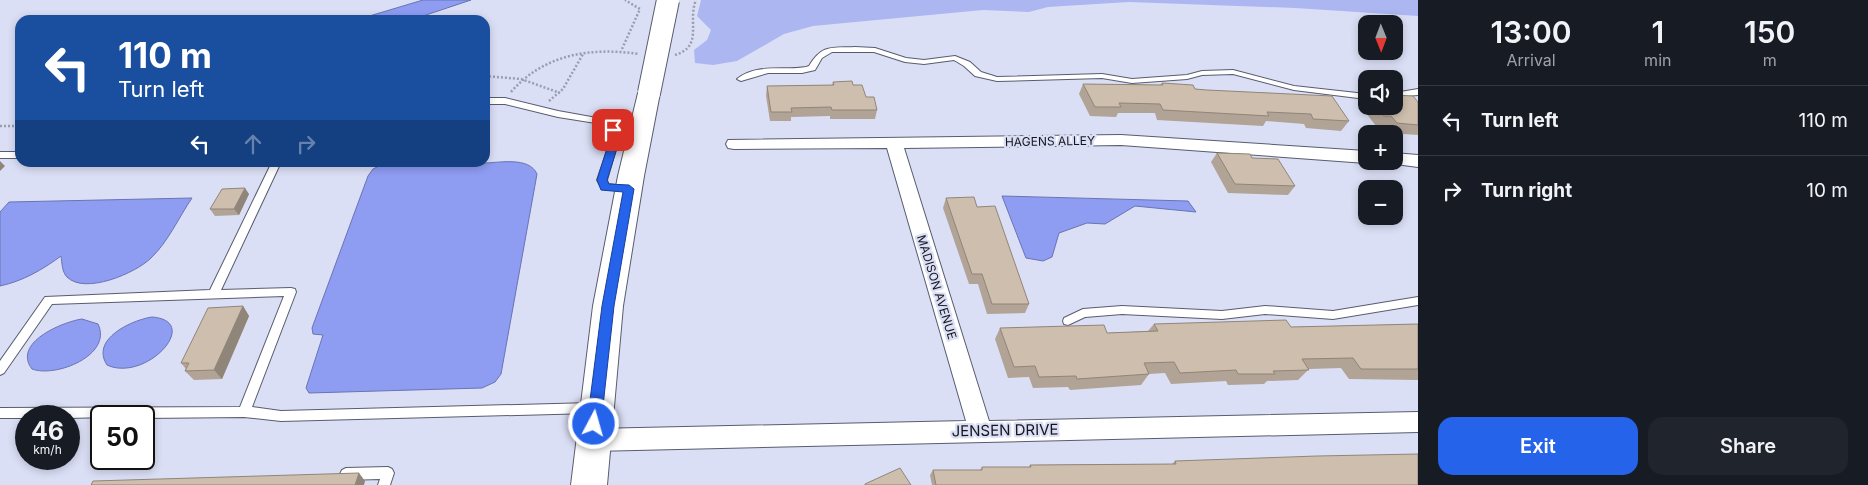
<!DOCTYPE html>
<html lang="en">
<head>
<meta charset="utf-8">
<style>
	:root { --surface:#171b24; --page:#20242c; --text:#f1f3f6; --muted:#9ea1a6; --line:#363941; --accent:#2563eb }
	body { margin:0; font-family:Inter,sans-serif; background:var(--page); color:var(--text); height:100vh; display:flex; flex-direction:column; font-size:19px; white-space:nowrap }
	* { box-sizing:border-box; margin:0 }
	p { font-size:16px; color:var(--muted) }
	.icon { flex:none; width:28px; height:28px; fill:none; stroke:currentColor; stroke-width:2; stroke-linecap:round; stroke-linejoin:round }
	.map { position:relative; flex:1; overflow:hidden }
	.sheet { display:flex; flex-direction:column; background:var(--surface); width:450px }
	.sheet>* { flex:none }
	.guide { position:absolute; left:15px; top:15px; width:475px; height:152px; border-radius:15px; box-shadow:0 2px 8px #0003; background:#1a4fa0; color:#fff; overflow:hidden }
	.needle { width:32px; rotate:179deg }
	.fabs { position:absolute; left:1358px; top:15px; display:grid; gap:10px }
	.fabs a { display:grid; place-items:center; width:45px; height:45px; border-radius:10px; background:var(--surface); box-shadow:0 2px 8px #0003; font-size:25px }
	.speed { position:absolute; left:15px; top:405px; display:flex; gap:10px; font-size:25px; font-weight:700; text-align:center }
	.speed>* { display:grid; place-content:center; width:65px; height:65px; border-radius:50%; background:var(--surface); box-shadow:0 2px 8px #0003; line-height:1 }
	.speed small { font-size:12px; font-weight:400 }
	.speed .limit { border:2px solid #111; border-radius:8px; background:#fff; color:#111 }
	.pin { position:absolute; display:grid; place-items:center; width:42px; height:42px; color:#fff; margin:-21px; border-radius:10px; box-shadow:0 2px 8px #0006 }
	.me { position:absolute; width:55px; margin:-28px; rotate:6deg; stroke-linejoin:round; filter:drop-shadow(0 0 4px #0008) }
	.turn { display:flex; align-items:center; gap:18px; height:105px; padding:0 20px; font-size:22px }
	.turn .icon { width:65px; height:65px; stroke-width:2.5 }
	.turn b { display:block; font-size:35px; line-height:42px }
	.lanes { display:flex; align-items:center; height:48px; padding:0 20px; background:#0003; justify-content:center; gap:25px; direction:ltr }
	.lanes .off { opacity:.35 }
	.eta { display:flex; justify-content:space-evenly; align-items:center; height:85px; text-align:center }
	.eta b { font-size:30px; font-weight:600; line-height:35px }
	.action { display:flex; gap:10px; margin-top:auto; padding:10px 20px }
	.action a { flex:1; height:58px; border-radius:15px; background:var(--accent); color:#fff; font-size:20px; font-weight:600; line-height:58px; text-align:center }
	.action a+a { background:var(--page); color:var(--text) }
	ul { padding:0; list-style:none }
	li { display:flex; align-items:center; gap:15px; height:70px; padding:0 20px; border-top:1px solid var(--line) }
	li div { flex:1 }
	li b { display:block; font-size:19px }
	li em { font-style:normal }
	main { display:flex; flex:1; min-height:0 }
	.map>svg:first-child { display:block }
</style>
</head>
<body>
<main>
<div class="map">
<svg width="1418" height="485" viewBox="0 0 1418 485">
	<rect width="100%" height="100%" fill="#dbdff5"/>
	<!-- green -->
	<path fill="#acb7f2" d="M 701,0 L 1418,0 L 1418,16 L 1295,8 L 1129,2 L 1048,7 L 1029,12 L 983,10 L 813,26 L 784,34 L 737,61 L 713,65 L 695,63 L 694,50 L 707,40 L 711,30 L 697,16 Z"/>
	<!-- water -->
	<path fill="#8e9cf2" stroke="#6974b2" d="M 423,0 L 471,0 L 411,20 L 356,20 Z
		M 483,163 C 499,163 529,156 537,174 L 501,374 L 495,382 L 482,388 L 309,393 L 306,388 L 323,335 L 313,334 L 312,328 L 368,176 L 373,169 L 381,165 Z
		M 1002,196 L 1188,201 L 1196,212 L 1135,206 L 1105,224 L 1087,223 L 1059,233 L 1052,257 L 1043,261 L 1026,258 Z
		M 192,198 C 179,217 168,242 151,258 C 136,273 85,295 67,277 C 62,272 62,263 61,256 C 42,270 23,281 0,286 L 0,212 L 9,202 Z
		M 152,317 C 203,321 146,383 107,365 C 90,339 132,320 152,317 Z
		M 82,319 L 98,324 C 113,355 56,378 32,369 C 12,343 62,322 82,319 Z"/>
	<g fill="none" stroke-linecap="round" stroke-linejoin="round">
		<!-- service casing -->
		<g stroke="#585c6e" stroke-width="2">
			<path id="service" d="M 855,47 L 875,48 L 906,58 L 924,60 L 955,56 L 970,62 L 981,72 L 997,77 L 1102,74 L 1132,79 L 1187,75 L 1202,71 L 1233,70 L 1294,86 L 1366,94 L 1366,99 L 1294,90 L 1233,74 L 1202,75 L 1187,79 L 1132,83 L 1102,78 L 997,81 L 975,76 L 964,66 L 954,60 L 924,64 L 905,62 L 874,52 L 832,52 L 822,58 L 815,70 L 802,73 L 768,73 L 741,81 L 737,79 C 756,63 783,71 806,67 L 809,66 C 822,44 832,48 855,47 Z
				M 1418,89 L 1418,95 L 1394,97 L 1394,93 Z
				M 485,98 L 505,98 L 558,111 L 608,120 L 617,130 L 618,142 L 607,180 L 608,184 L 632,187 L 634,189 L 632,191 L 602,189 L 597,180 L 610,142 L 609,131 L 602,124 L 558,117 L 505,104 L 485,104 Z
				M 0,152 L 20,152 L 20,158 L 0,158 Z
				M 272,162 L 281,162 L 221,290 L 291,288 L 295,289 L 296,292 L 252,407 L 281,411 L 592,403 L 596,404 L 598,408 L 596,412 L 592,413 L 281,421 L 244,417 L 144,418 L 144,416 L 69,418 L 69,416 L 26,416 L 26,418 L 0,418 L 0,408 L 240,407 L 284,296 L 52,304 L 4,373 L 0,375 L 0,361 L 45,297 L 210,290 Z
				M 1418,297 L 1418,305 L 1333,319 L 1265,314 L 1222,319 L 1122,314 L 1085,317 L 1068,325 L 1064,324 L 1063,321 L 1064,318 L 1083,309 L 1122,306 L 1222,311 L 1265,306 L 1333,311 Z
				M 388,467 L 392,469 L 394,473 L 390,485 L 378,485 L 380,479 L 346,480 L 342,478 L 340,474 L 342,470 L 346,468 Z"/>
		</g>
		<!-- minor casing -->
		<g stroke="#585c6e" stroke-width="2">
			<path id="minor" d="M 1121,135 L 1366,151 L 1366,161 L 1371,161 L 1366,163 L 1121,145 L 904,148 L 989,421 L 1418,412 L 1418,432 L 593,451 L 585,447 L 581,440 L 585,433 L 593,429 L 966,421 L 887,148 L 734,149 L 728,148 L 726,144 L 728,140 Z
				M 1394,153 L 1418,155 L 1418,167 L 1388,163 L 1387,161 L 1394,161 Z"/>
		</g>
		<!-- secondary casing -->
		<g stroke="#585c6e" stroke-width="2">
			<path id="secondary" d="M 649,86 L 657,88 L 660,93 L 644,176 L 623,306 L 607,485 L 571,485 L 593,306 L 618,176 L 638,93 L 641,88 Z"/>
		</g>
		<!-- path -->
		<path stroke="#9a9dae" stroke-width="2.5" stroke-dasharray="2 2" stroke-linecap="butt" d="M 622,49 L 640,9 L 625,0
			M 675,55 C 704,46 687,22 696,0
			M 485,76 L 521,79 L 560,93
			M 511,92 C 544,54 591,47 639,54
			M 549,101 L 563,89 L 583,54
			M 0,126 L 20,126"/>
		<!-- service -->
		<use href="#service" fill="#fff" fill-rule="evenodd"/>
		<!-- minor -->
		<use href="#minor" fill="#fff" fill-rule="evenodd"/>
		<!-- secondary -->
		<use href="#secondary" fill="#fff" fill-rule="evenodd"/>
		<!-- secondary-bridge casing -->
		<g stroke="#585c6e" stroke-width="24" stroke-linecap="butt">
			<path id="secondary-bridge" d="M 649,93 L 668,0"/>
		</g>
		<!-- secondary-bridge -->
		<use href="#secondary-bridge" stroke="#fff" stroke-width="22"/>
	</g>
	<!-- wall -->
	<path fill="#b1a395" d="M 833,82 L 866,97 L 877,110 L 875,119 L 830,119 L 830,116 L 791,117 L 791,121 L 770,121 L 766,96 L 767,86 L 832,85 Z
		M 1162,83 L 1195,89 L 1349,121 L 1341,131 L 1306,128 L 1304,124 L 1266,121 L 1263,126 L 1157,120 L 1155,113 L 1118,113 L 1116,117 L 1090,116 L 1079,94 L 1083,84 L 1160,85 Z
		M 1418,102 L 1418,135 L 1389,133 L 1383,126 L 1376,126 L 1363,109 L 1366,105 L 1366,106 L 1394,106 Z
		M 1217,153 L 1252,158 L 1295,186 L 1288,195 L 1228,193 L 1211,162 Z
		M 249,194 L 239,215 L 215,216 L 210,209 Z
		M 946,198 L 977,207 L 1029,304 L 1025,313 L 987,314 L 978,284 L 969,284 L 943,208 Z
		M 243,306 L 249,316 L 222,379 L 194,380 L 185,371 L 186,369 L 181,363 Z
		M 1154,324 L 1291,327 L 1418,324 L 1418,380 L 1349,379 L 1341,368 L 1309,369 L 1298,380 L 1267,381 L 1264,384 L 1228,385 L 1226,381 L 1171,384 L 1165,373 L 1149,374 L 1141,385 L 1070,390 L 1068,387 L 1033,388 L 1029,377 L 1008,378 L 995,339 L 1000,328 L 1107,333 L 1148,331 Z
		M 1175,461 L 1418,485 L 932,485 L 930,475 L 933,470 L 980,470 L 982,467 L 1029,467 L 1030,465 L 1172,464 Z"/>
	<!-- shaded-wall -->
	<path fill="#908579" d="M 0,161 L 5,166 L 0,171 Z
		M 245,188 L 249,194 L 239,215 L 234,209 Z
		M 243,306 L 249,316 L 222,379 L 214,370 Z
		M 359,473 L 365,481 L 364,485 L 355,485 Z"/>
	<!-- building -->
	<path fill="#cebead" stroke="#908579" d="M 852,81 L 853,85 L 862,85 L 866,97 L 874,97 L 877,110 L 832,110 L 831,107 L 791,108 L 792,112 L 771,112 L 767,86 L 834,85 L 833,82 Z
		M 1162,83 L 1193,85 L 1195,89 L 1207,90 L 1332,96 L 1349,121 L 1313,119 L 1311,114 L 1267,112 L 1269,116 L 1163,110 L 1160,104 L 1119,103 L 1121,107 L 1095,107 L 1083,84 L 1163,85 Z
		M 1394,95 L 1413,96 L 1418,102 L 1418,125 L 1397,123 L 1391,116 L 1384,116 L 1376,106 L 1394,106 Z
		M 1217,153 L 1250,154 L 1252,158 L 1278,159 L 1295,186 L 1235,184 Z
		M 245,188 L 234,209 L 210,209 L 222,189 Z
		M 974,197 L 977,207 L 995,206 L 1029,304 L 992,304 L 982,274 L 972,274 L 946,198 Z
		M 243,306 L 214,370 L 185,371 L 189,363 L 181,363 L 208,308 Z
		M 1286,320 L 1291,327 L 1418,324 L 1418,369 L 1361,369 L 1353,358 L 1302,359 L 1309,370 L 1273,371 L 1275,374 L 1238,374 L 1236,370 L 1180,373 L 1174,362 L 1144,363 L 1149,374 L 1077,379 L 1076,376 L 1039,377 L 1035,366 L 1014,367 L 1000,328 L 1104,325 L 1107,333 L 1158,331 L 1154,324 Z
		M 1418,454 L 1418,485 L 936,485 L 933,470 L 982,470 L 982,467 L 1031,467 L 1030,465 L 1176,464 L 1175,461 L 1317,456 Z
		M 900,468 L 911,485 L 865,485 L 865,484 Z
		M 359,473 L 355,485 L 91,485 L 93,481 Z"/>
	<!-- route -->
	<path fill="#2563eb" stroke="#184099" d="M 613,127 L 618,130 L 619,142 L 607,180 L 609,184 L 629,185 L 634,189 L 614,306 L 601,424 L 599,429 L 594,430 L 589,429 L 587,424 L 602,306 L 623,192 L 601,190 L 597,180 L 609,142 L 608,130 Z"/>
	<g text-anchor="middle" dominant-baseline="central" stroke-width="4.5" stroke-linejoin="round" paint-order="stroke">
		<!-- street labels -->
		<g font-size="12" fill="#14151c" stroke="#dbdff5">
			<text transform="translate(1050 141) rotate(-1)">HAGENS ALLEY</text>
			<text transform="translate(937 287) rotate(73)">MADISON AVENUE</text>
		</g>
		<!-- near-street labels -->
		<g font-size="15" fill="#14151c" stroke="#dbdff5">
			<text transform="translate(1005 430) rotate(-1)">JENSEN DRIVE</text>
		</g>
	</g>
</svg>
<div class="fabs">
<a><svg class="needle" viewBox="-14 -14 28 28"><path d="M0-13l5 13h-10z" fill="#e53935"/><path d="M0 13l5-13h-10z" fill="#9ea1a6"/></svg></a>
<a><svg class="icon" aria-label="sound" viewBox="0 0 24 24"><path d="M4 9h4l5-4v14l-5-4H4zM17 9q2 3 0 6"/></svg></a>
<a>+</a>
<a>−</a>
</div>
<div class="speed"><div>46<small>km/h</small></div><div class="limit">50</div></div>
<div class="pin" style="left:613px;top:130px;background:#d93025"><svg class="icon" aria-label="arrive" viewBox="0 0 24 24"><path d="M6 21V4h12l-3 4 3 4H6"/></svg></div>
<svg class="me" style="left:594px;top:424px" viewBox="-20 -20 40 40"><circle r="17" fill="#2563eb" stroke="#fff" stroke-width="3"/><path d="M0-11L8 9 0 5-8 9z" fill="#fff"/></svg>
<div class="guide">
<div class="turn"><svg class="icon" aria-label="left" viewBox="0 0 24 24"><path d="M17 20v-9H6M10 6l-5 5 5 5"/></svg><div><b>110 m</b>Turn left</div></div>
<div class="lanes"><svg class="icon" aria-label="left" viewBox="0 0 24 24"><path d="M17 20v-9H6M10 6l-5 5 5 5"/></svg><svg class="icon off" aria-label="ahead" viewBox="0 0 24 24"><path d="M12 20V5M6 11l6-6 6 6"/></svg><svg class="icon off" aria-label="right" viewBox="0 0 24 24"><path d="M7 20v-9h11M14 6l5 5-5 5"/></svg></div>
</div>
</div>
<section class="sheet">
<div class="eta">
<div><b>13:00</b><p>Arrival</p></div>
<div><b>1</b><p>min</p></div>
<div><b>150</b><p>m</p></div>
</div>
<ul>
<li><svg class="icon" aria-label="left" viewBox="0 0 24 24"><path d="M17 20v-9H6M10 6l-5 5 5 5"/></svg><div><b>Turn left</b></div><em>110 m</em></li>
<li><svg class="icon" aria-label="right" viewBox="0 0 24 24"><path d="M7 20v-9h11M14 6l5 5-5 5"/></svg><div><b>Turn right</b></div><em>10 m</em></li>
</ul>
<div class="action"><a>Exit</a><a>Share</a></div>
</section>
</main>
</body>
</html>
